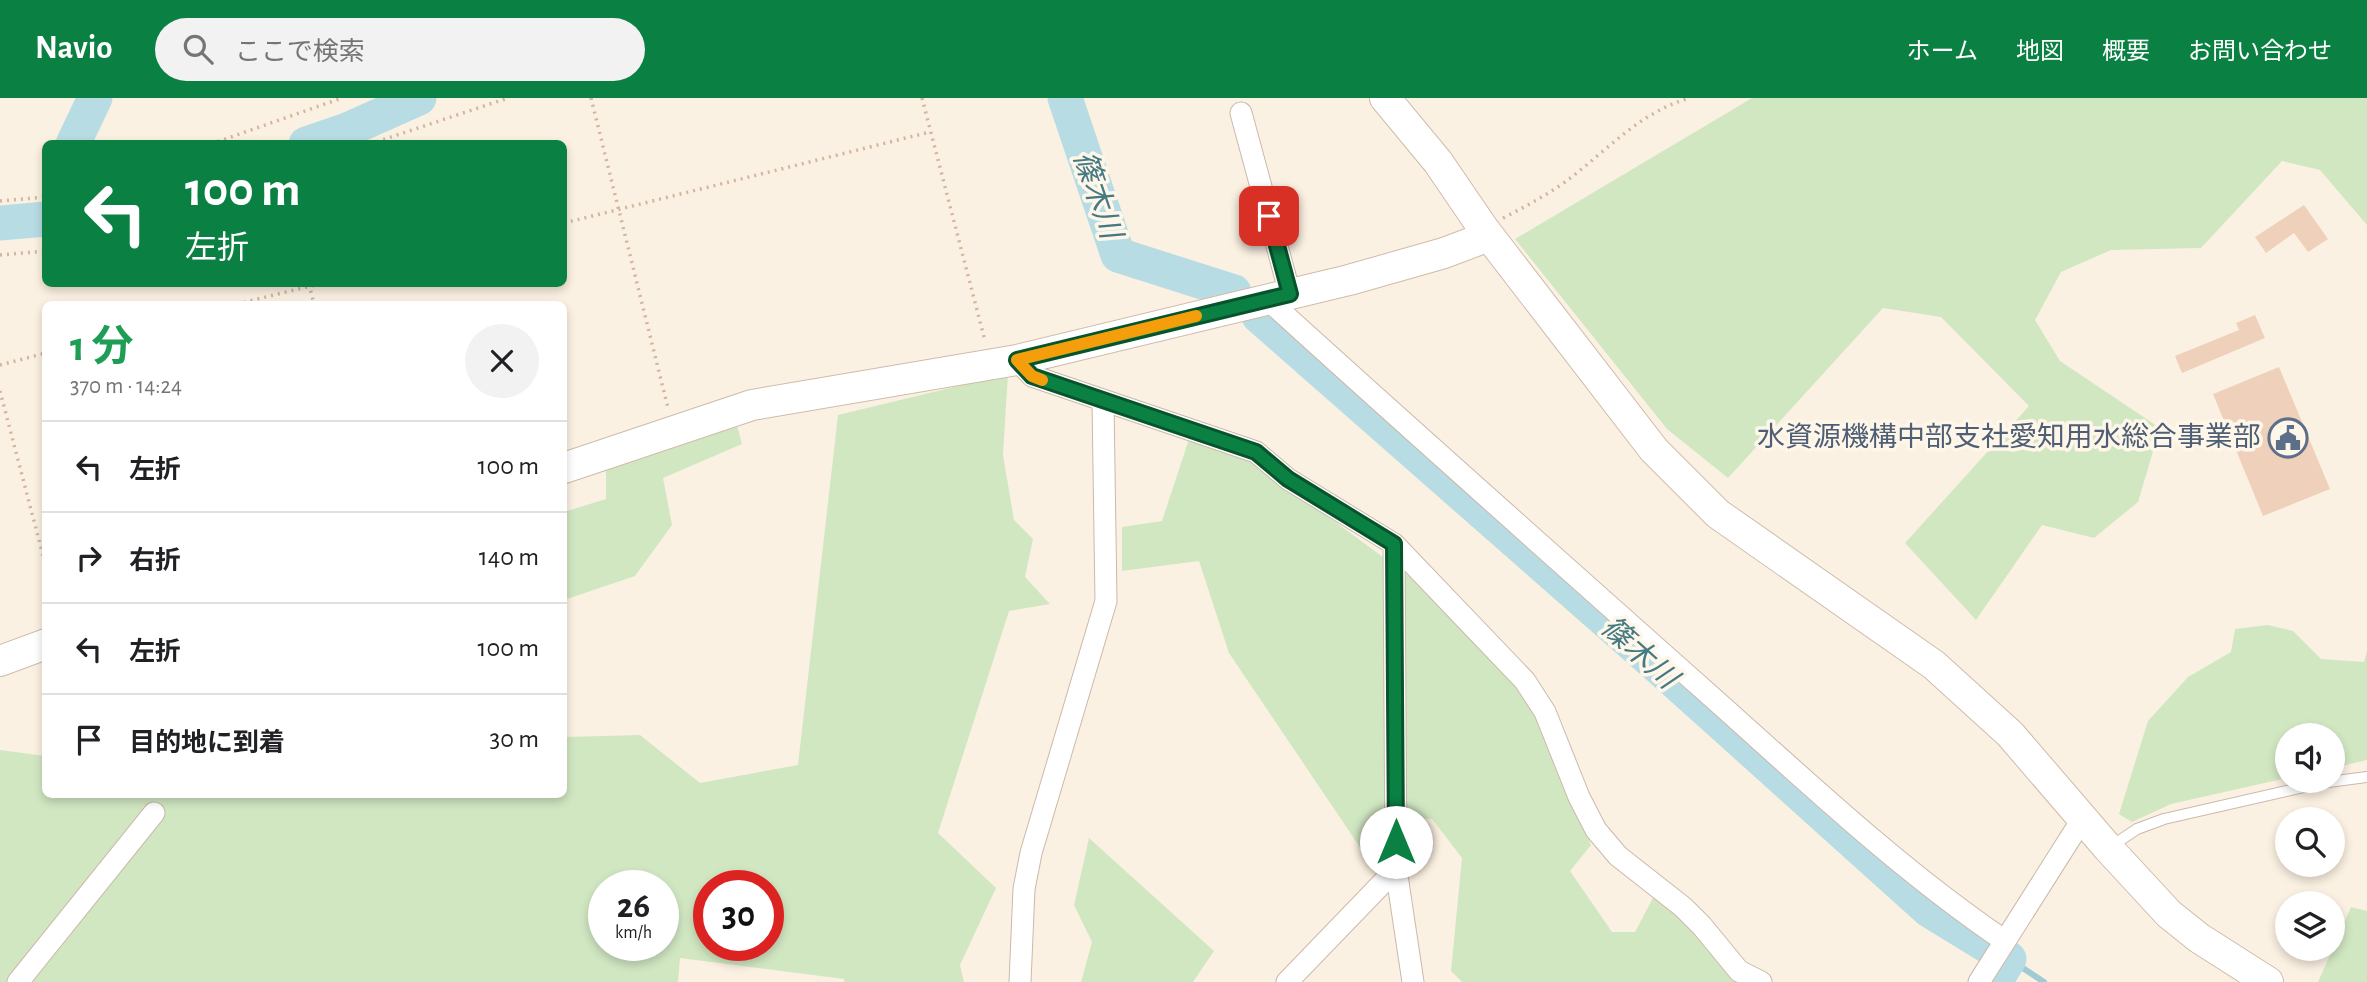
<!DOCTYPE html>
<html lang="ja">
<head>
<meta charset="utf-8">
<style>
	:root { --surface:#fff; --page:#f2f2f2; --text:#202124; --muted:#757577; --line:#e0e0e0; --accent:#0b8043 }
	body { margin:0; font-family:"Alegreya Sans","Noto Sans JP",sans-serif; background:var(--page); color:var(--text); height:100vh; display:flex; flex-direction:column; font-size:26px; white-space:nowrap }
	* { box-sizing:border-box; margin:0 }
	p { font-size:23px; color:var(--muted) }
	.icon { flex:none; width:38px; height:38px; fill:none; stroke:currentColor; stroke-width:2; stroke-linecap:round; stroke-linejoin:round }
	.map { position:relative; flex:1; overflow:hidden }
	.drawer { position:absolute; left:42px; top:203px; width:525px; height:497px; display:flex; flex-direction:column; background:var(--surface); border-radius:10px; box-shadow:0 4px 10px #0003 }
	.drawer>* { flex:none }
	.top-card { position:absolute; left:42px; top:42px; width:525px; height:147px; border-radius:10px; box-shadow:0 4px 10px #0003; background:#0b8043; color:#fff; overflow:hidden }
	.buttons { position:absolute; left:2275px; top:625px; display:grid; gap:14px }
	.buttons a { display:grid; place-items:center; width:70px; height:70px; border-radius:50%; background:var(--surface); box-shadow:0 4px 10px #0003; font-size:35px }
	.speed { position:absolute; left:588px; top:772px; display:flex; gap:14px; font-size:35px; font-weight:700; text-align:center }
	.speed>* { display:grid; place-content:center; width:91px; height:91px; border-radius:50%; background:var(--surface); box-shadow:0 4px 10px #0003; line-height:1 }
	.speed small { font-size:18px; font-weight:400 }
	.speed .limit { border:10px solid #d22; background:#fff; color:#111 }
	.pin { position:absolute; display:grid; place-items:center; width:60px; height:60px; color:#fff; margin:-30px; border-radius:14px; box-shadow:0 4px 10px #0006 }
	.me { position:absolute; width:77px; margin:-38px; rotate:0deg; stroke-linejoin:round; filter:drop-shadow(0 0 5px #0008) }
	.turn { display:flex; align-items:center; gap:24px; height:147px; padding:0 28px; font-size:32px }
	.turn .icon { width:91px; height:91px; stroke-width:2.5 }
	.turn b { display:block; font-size:49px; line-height:60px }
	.round { display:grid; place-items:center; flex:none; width:74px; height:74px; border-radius:37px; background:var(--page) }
	.overview { display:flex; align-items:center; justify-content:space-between; height:119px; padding:0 28px }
	h1 { font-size:42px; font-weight:700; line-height:52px; color:#1e9e55 }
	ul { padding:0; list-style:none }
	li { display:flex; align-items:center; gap:21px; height:91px; padding:0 28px; border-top:2px solid var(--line) }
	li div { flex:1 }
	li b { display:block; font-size:26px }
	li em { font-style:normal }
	header { display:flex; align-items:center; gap:42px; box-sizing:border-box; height:98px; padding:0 35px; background:var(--accent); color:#fff }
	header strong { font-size:33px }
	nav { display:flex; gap:38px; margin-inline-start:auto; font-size:24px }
	.search { width:490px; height:63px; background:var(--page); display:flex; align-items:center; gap:18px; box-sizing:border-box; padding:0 24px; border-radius:38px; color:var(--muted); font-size:26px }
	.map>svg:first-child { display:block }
</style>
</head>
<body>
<header>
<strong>Navio</strong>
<div class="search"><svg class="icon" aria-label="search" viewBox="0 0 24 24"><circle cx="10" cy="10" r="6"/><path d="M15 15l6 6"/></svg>ここで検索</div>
<nav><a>ホーム</a><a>地図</a><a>概要</a><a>お問い合わせ</a></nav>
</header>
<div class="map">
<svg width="2367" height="884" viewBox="0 0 2367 884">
	<rect width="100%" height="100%" fill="#fbf1e2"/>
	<!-- green -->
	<path fill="#d1e7c2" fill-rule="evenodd" d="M 1752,0 L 2367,0 L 2367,127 L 2320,72 L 2282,63 L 2201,150 L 2111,152 L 2061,174 L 2035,222 L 2060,263 L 2160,330 L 2138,404 L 2094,440 L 2042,427 L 1976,522 L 1905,445 L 2029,308 L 1941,219 L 1883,210 L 1728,380 L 1667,331 L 1515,141 Z
		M 1008,276 L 1003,357 L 1014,422 L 1033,441 L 1025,479 L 1050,506 L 1009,513 L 938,735 L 996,790 L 960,867 L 964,884 L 844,884 L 844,881 L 680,860 L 678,884 L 0,884 L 0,652 L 45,658 L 46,696 L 564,696 L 564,639 L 640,637 L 700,685 L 798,667 L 838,317 ZM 604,788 L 663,788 L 663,847 L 604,847 ZM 709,788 L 768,788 L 768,847 L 709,847 Z
		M 736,324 L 742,346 L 663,380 L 672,427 L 635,478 L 564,502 L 564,414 L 606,401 L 606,372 Z
		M 1189,341 L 1250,361 L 1433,496 L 1528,602 L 1591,747 L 1570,773 L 1612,834 L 1635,834 L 1654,798 L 1698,835 L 1739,884 L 1462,884 L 1451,873 L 1462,760 L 1432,721 L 1391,719 L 1392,764 L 1374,770 L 1229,555 L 1199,463 L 1122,473 L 1122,429 L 1162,423 Z
		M 2268,527 L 2293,533 L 2321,561 L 2364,564 L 2367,553 L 2367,662 L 2333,670 L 2333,637 L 2287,637 L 2287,680 L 2171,706 L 2132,724 L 2119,716 L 2148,623 L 2188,579 L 2231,554 L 2235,531 Z
		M 1089,740 L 1214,853 L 1193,884 L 1081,884 L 1092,844 L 1074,807 Z
		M 2351,809 L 2367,813 L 2367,884 L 2318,884 Z"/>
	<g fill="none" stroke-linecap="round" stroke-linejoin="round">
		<!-- stream -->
		<path stroke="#9fcbd4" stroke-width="6" d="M 2009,861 L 2044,884"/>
		<!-- river -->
		<path stroke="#b8dce3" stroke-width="35" d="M 1065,0 L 1118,157 L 1234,194
			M 73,46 L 95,0
			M 306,46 L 347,32 L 419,0
			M 0,125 L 46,121
			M 1259,218 L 1670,579 L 1929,812 L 2009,861 L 1995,884"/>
	</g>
	<!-- building -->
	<path fill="#efd0bb" d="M 2304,107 L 2328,141 L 2308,154 L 2294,135 L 2266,155 L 2255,139 Z
		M 2255,217 L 2265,240 L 2182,275 L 2175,258 L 2239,232 L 2236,225 Z
		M 2279,269 L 2330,391 L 2263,418 L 2213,296 Z"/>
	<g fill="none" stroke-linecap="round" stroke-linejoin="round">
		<!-- lane casing -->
		<g stroke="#cbb9aa" stroke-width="12">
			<path id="lane" d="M 2110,749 L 2137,731 L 2164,721 L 2321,685 L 2367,679"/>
		</g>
		<!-- street casing -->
		<g stroke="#cbb9aa" stroke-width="23">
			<path id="street" d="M 1241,15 L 1290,196
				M 1270,200 L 1277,210 C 1418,338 1561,465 1704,592 C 1801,678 1897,770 2005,843
				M 1017,262 L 1032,278 L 1256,354 L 1288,381 L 1394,446 L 1525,583 L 1545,614 L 1579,699 L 1596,732 L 1618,758 L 1683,809 L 1702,828 L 1739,873 L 1761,884
				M 1394,446 L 1396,771 L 1413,884
				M 18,884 L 154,715
				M 1020,884 L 1024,791 L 1031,755 L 1106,503 L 1103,304
				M 1287,884 L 1396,771
				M 1979,884 L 2083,720"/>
		</g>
		<!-- secondary casing -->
		<g stroke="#d0bbaa" stroke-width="32">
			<path id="secondary" d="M 1385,0 L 1438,64 L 1483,130 L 1654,352 L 1718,416 L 1934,567 L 2010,636 L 2108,750 L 2169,816 L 2199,840 L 2268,884
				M 564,370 L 752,307 L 1017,262 L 1349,182 L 1444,155 L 1489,138
				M 0,563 L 46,546"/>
		</g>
		<!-- path -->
		<path stroke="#d3b49f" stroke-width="3.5" stroke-dasharray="2 5" stroke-linecap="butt" d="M 591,0 L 668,310
			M 922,0 L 985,243
			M 211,46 L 342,0
			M 370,46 L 508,0
			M 0,103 L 46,99
			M 1503,120 C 1525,109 1545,98 1565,84 C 1606,54 1639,14 1690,0
			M 564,125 L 930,34
			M 0,157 L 46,153
			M 309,186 L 314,206
			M 237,206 L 319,186
			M 0,267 L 46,255
			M 0,293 L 46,469"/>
		<!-- lane -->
		<use href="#lane" stroke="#fff" stroke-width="10"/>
		<!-- street -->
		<use href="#street" stroke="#fff" stroke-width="21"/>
		<!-- secondary -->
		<use href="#secondary" stroke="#fff" stroke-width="30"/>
	</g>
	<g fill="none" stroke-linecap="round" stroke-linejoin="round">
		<!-- route casing -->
		<g stroke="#07532c" stroke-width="18">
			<path id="route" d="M 1269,118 L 1290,196 L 1017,262 L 1032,278 L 1256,354 L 1288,381 L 1394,446 L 1396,744"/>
		</g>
		<!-- route -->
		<use href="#route" stroke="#0b8043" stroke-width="12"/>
		<!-- slow -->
		<path stroke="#f59e0b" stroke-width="12" d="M 1042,282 L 1032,278 L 1017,262 L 1196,218"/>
	</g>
	<!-- icons -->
	<defs>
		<g id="civic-ring" transform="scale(2.0125)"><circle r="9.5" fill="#fef6e8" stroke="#5c6f8a" stroke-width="1.5"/><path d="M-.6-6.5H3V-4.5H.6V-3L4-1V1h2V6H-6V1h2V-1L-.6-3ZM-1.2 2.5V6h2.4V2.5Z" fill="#5c6f8a"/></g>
	</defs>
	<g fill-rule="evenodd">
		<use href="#civic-ring" x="2288" y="340"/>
	</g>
	<g text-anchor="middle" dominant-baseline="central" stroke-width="7" stroke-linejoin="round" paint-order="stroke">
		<!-- service labels -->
		<g font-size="28" fill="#4e5e75" stroke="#fef6e8" text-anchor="end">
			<text x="2261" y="340">水資源機構中部支社愛知用水総合事業部</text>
		</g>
		<!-- water labels -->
		<g font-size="30" font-style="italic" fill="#457983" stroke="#fef6e8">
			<text transform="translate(1097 97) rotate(71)">篠木川</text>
			<text transform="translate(1639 555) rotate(42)">篠木川</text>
		</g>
	</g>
</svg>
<div class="buttons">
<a><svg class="icon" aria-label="sound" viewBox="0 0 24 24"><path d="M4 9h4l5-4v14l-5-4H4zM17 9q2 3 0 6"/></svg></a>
<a><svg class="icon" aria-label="search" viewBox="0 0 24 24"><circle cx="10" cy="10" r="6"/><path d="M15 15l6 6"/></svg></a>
<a><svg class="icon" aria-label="layers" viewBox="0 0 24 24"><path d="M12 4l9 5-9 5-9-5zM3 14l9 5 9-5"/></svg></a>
</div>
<div class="speed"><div>26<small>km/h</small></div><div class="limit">30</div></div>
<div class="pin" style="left:1269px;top:118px;background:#d93025"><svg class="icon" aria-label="arrive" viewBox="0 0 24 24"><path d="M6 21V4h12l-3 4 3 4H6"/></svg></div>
<svg class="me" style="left:1396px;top:744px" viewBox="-20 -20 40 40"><circle r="19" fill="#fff"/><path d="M0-13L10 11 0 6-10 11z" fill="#0b8043"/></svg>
<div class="top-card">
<div class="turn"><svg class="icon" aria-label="left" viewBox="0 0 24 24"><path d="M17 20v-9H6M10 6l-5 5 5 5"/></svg><div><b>100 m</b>左折</div></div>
</div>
<section class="drawer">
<div class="overview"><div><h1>1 分</h1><p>370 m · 14:24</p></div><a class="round"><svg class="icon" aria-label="close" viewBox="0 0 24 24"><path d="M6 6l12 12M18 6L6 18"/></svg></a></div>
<ul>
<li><svg class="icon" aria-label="left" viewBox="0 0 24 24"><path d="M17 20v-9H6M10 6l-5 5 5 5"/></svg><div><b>左折</b></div><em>100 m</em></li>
<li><svg class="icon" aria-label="right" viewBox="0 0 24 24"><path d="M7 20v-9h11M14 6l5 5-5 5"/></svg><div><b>右折</b></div><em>140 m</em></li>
<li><svg class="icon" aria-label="left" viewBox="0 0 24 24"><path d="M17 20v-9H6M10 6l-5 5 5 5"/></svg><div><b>左折</b></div><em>100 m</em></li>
<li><svg class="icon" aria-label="arrive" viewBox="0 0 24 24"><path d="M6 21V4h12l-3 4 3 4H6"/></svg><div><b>目的地に到着</b></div><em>30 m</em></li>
</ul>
</section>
</div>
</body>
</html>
